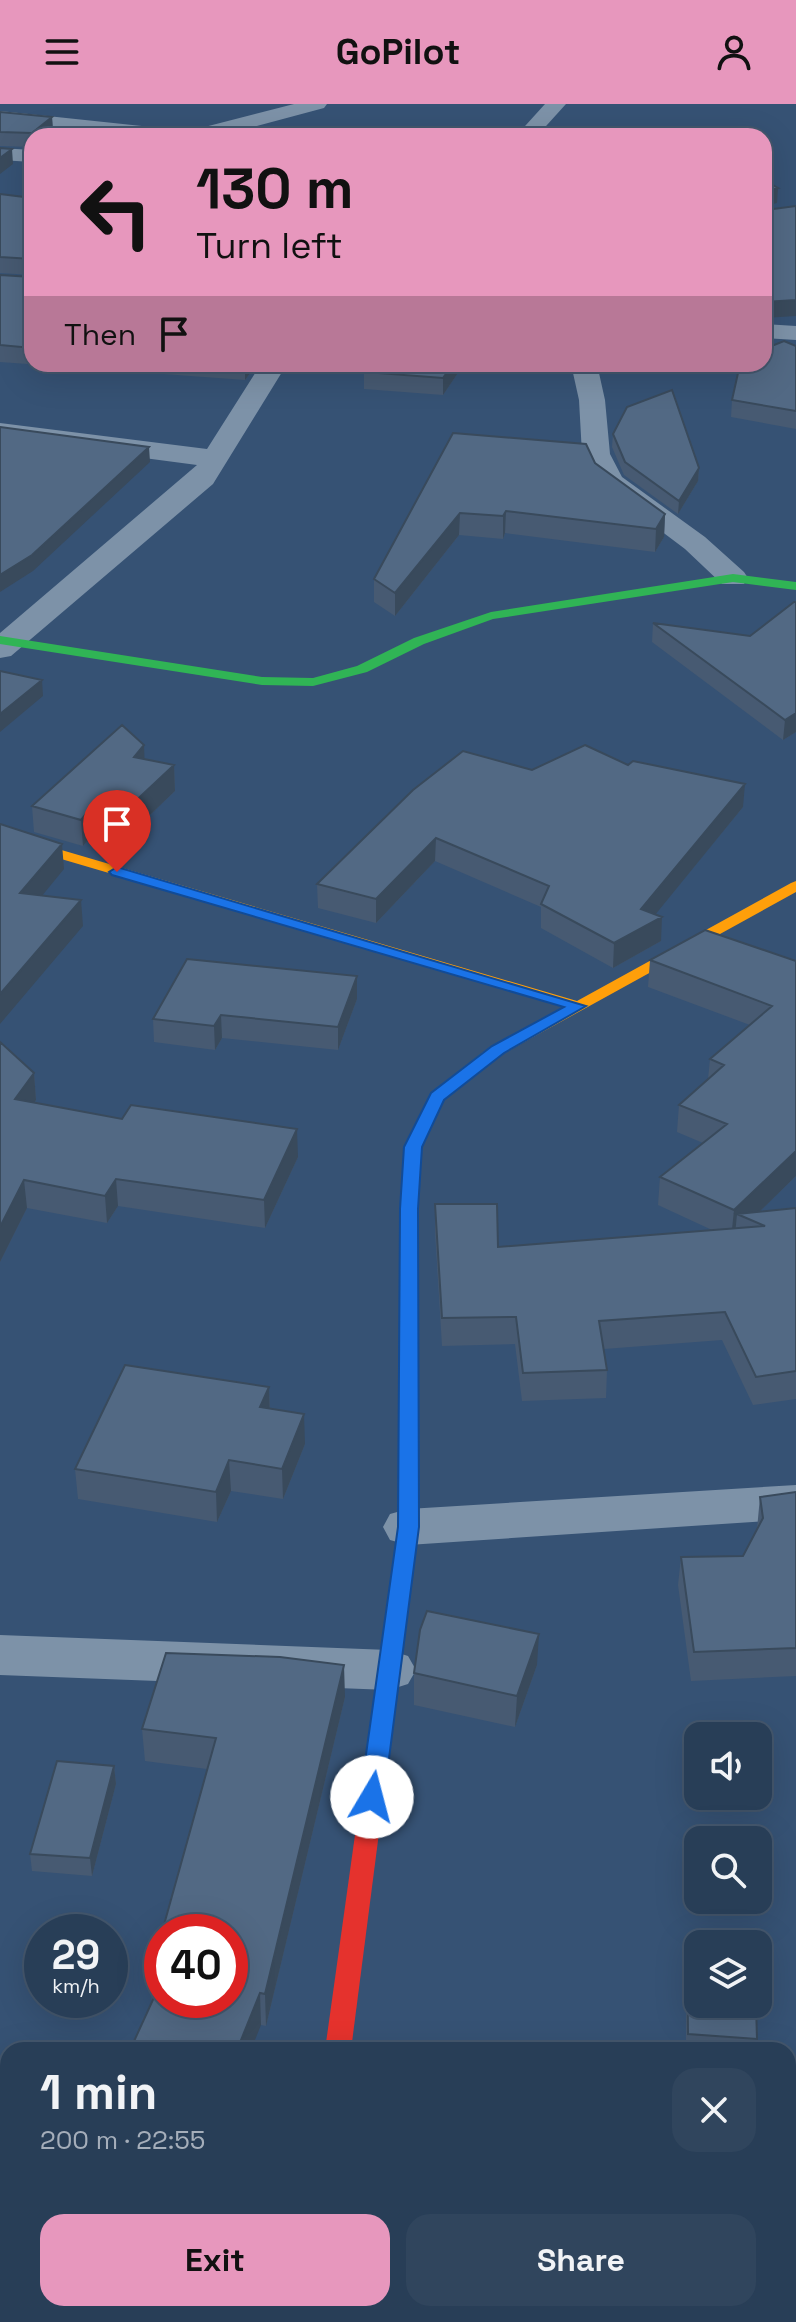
<!DOCTYPE html>
<html lang="en">
<head>
<meta charset="utf-8">
<style>
	:root { --surface:#283e57; --page:#30455d; --text:#f1f3f6; --muted:#a5aeba; --line:#44576d; --accent:#e797bd }
	body { margin:0; font-family:"Space Grotesk",sans-serif; background:var(--page); color:var(--text); height:100vh; display:flex; flex-direction:column; font-size:30px; white-space:nowrap }
	* { box-sizing:border-box; margin:0 }
	p { font-size:26px; color:var(--muted) }
	.icon { flex:none; width:44px; height:44px; fill:none; stroke:currentColor; stroke-width:2; stroke-linecap:round; stroke-linejoin:round }
	.map { position:relative; flex:1; overflow:hidden }
	.panel { position:absolute; left:0px; top:1938px; width:796px; height:280px; display:flex; flex-direction:column; background:var(--surface); border-radius:24px 24px 0 0; box-shadow:0 8px 32px #0002,0 0 0 2px var(--line) }
	.panel>* { flex:none }
	.hud { position:absolute; left:24px; top:24px; width:748px; height:244px; border-radius:24px; box-shadow:0 8px 32px #0002,0 0 0 2px var(--line); background:#e797bd; color:#111; overflow:hidden }
	.controls { position:absolute; left:684px; top:1618px; display:grid; gap:16px }
	.controls a { display:grid; place-items:center; width:88px; height:88px; border-radius:16px; background:var(--surface); box-shadow:0 8px 32px #0002,0 0 0 2px var(--line); font-size:40px }
	.speed { position:absolute; left:24px; top:1810px; display:flex; gap:16px; font-size:40px; font-weight:700; text-align:center }
	.speed>* { display:grid; place-content:center; width:104px; height:104px; border-radius:50%; background:var(--surface); box-shadow:0 8px 32px #0002,0 0 0 2px var(--line); line-height:1 }
	.speed small { font-size:20px; font-weight:400 }
	.speed .limit { border:12px solid #d22; background:#fff; color:#111 }
	.pin { position:absolute; display:grid; place-items:center; width:68px; height:68px; color:#fff; margin:-82px -34px; border-radius:50% 50% 50% 0; rotate:-45deg; box-shadow:0 0 8px #0007 }
	.pin .icon { rotate:45deg }
	.me { position:absolute; width:88px; margin:-44px; rotate:8deg; stroke-linejoin:round; filter:drop-shadow(0 0 6px #0008) }
	.turn { display:flex; align-items:center; gap:28px; height:168px; padding:0 40px; font-size:36px }
	.turn .icon { width:104px; height:104px; stroke-width:2.5 }
	.turn b { display:block; font-size:56px; line-height:68px }
	.then { display:flex; align-items:center; height:76px; padding:0 40px; background:#0003; gap:16px; font-size:30px }
	.round { display:grid; place-items:center; flex:none; width:84px; height:84px; border-radius:24px; background:var(--page) }
	.summary { display:flex; align-items:center; justify-content:space-between; height:136px; padding:0 40px }
	h1 { font-size:48px; font-weight:800; line-height:60px }
	.action { display:flex; gap:16px; margin-top:auto; padding:16px 40px }
	.action a { flex:1; height:92px; border-radius:24px; background:var(--accent); color:#111; font-size:32px; font-weight:800; line-height:92px; text-align:center }
	.action a+a { background:var(--page); color:var(--text) }
	header { display:flex; justify-content:space-between; align-items:center; height:104px; padding:0 40px; background:var(--accent); color:#111; font-size:36px; font-weight:800 }
	.map>svg:first-child { display:block }
</style>
</head>
<body>
<header><svg class="icon" aria-label="menu" viewBox="0 0 24 24"><path d="M4 6h16M4 12h16M4 18h16"/></svg>GoPilot<svg class="icon" aria-label="person" viewBox="0 0 24 24"><circle cx="12" cy="8" r="4"/><path d="M4 21q1-7 8-7t8 7"/></svg></header>
<div class="map">
<svg width="796" height="2218" viewBox="0 0 796 2218">
	<rect width="100%" height="100%" fill="#365274"/>
	<g fill="none" stroke-linecap="round" stroke-linejoin="round">
		<!-- street -->
		<path fill="#7d92a8" fill-rule="evenodd" d="M 294,0 L 327,0 L 324,4 L 219,32 L 125,32 L 0,19 L 0,7 L 189,27 Z
			M 545,0 L 566,0 L 537,32 L 516,32 Z
			M 0,44 L 32,46 L 32,58 L 0,56 Z
			M 764,220 L 796,222 L 796,236 L 764,234 Z
			M 261,260 L 287,260 L 213,380 L 11,552 L 0,554 L 0,529 L 197,361 L 0,335 L 0,319 L 207,345 Z
			M 571,260 L 597,260 L 605,296 L 610,350 L 622,373 L 705,433 L 744,468 L 748,474 L 744,480 L 722,480 L 685,445 L 596,378 L 582,350 L 579,296 Z
			M 796,1381 L 796,1415 L 408,1441 L 390,1436 L 383,1423 L 390,1410 L 408,1405 Z
			M 0,1531 L 389,1546 L 408,1552 L 416,1566 L 408,1580 L 389,1586 L 0,1571 Z
			M 269,2210 L 337,2210 L 336,2218 L 268,2218 Z"/>
		<!-- fast -->
		<path fill="#30b455" fill-rule="evenodd" d="M 733,470 L 796,478 L 796,486 L 733,478 L 493,515 L 424,540 L 367,568 L 313,582 L 262,581 L 0,540 L 0,532 L 262,573 L 313,574 L 357,562 L 414,534 L 491,508 Z
			M 488,948 L 496,953 L 444,996 L 422,1043 L 418,1105 L 418,1423 L 400,1566 L 397,1572 L 389,1574 L 381,1572 L 378,1566 L 398,1423 L 400,1105 L 404,1043 L 431,989 L 482,949 Z"/>
		<!-- slow -->
		<path fill="#ff9f0a" fill-rule="evenodd" d="M 0,728 L 577,897 L 791,779 L 796,777 L 796,788 L 488,958 L 482,957 L 480,953 L 482,949 L 565,903 L 0,737 Z"/>
		<!-- jam -->
		<path fill="#e5322d" fill-rule="evenodd" d="M 389,1558 L 397,1560 L 400,1566 L 351,1946 L 325,1946 L 378,1566 L 381,1560 Z"/>
	</g>
	<!-- wall -->
	<path fill="#475a72" d="M 0,8 L 52,13 L 53,28 L 47,32 L 32,32 L 32,43 L 0,42 Z
		M 0,90 L 32,94 L 32,171 L 0,169 Z
		M 0,171 L 32,173 L 32,260 L 257,260 L 245,276 L 0,258 Z
		M 796,242 L 796,325 L 731,313 L 732,296 Z
		M 464,260 L 443,291 L 364,285 L 364,268 Z
		M 453,329 L 595,359 L 665,410 L 664,433 L 655,448 L 505,429 L 503,435 L 459,431 L 395,512 L 374,498 L 374,475 Z
		M 613,330 L 699,364 L 698,377 L 678,410 L 624,371 L 612,343 Z
		M 796,498 L 796,628 L 783,636 L 652,538 L 653,519 L 750,532 Z
		M 145,655 L 174,661 L 175,687 L 128,732 L 97,725 L 83,742 L 34,728 L 32,702 Z
		M 628,661 L 743,703 L 655,810 L 661,837 L 613,864 L 541,824 L 541,803 L 435,757 L 376,819 L 318,804 L 317,780 L 532,666 Z
		M 650,856 L 796,857 L 796,1072 L 759,1108 L 796,1104 L 796,1295 L 753,1301 L 722,1236 L 604,1245 L 607,1266 L 606,1294 L 522,1297 L 515,1240 L 442,1242 L 435,1127 L 435,1100 L 498,1143 L 712,1126 L 658,1101 L 660,1073 L 703,1039 L 677,1028 L 679,1001 L 708,975 L 710,955 L 750,921 L 648,883 Z
		M 357,872 L 357,895 L 338,946 L 222,934 L 215,946 L 154,938 L 153,915 Z
		M 0,938 L 34,969 L 36,996 L 35,998 L 298,1053 L 265,1124 L 118,1102 L 107,1119 L 27,1104 L 0,1158 Z
		M 269,1283 L 270,1304 L 305,1340 L 283,1395 L 231,1387 L 217,1418 L 78,1395 L 75,1365 Z
		M 796,1388 L 796,1572 L 691,1577 L 678,1481 L 681,1453 L 743,1452 L 757,1425 L 760,1393 Z
		M 537,1561 L 515,1623 L 414,1601 L 414,1569 Z
		M 345,1593 L 266,1922 L 152,1899 L 150,1874 L 207,1665 L 145,1657 L 142,1625 Z
		M 114,1662 L 116,1680 L 92,1772 L 32,1767 L 30,1750 Z
		M 687,1841 L 757,1935 L 755,1946 L 686,1946 L 686,1859 Z"/>
	<!-- shaded-wall -->
	<path fill="#394a5c" d="M 52,13 L 53,28 L 47,32 L 32,32 L 32,29 Z
		M 12,45 L 13,60 L 0,70 L 0,54 Z
		M 778,84 L 777,99 L 764,102 L 764,87 Z
		M 796,196 L 796,212 L 764,214 L 764,198 Z
		M 245,260 L 257,260 L 245,276 Z
		M 453,260 L 464,260 L 443,291 L 443,274 Z
		M 149,343 L 150,358 L 33,467 L 0,488 L 0,471 Z
		M 699,364 L 698,377 L 678,410 L 679,397 Z
		M 506,407 L 505,429 L 503,435 L 503,412 Z
		M 460,409 L 459,431 L 395,512 L 395,489 Z
		M 665,410 L 664,433 L 655,448 L 656,425 Z
		M 42,576 L 43,592 L 0,628 L 0,610 Z
		M 796,609 L 796,628 L 783,636 L 785,616 Z
		M 144,641 L 145,667 L 134,653 Z
		M 174,661 L 175,687 L 128,732 L 127,705 Z
		M 745,680 L 743,703 L 646,822 L 662,813 L 661,837 L 613,864 L 614,839 Z
		M 95,699 L 97,725 L 83,742 L 81,716 Z
		M 436,734 L 435,757 L 376,819 L 376,795 Z
		M 62,740 L 64,765 L 23,815 L 20,789 Z
		M 81,796 L 83,822 L 0,920 L 0,890 Z
		M 357,872 L 357,895 L 338,946 L 338,923 Z
		M 221,911 L 222,934 L 215,946 L 214,922 Z
		M 34,969 L 36,996 L 18,1022 L 15,995 Z
		M 297,1025 L 298,1053 L 265,1124 L 264,1096 Z
		M 796,1047 L 796,1072 L 751,1116 L 737,1110 L 735,1131 L 731,1135 L 734,1106 Z
		M 116,1075 L 118,1102 L 107,1119 L 105,1092 Z
		M 24,1076 L 27,1104 L 0,1158 L 0,1123 Z
		M 269,1283 L 270,1314 L 260,1303 Z
		M 304,1310 L 305,1340 L 283,1395 L 282,1365 Z
		M 229,1356 L 231,1387 L 217,1418 L 216,1388 Z
		M 539,1530 L 537,1561 L 515,1623 L 517,1592 Z
		M 344,1561 L 345,1593 L 266,1922 L 265,1890 Z
		M 114,1662 L 116,1680 L 92,1772 L 90,1754 Z
		M 260,1889 L 261,1921 L 251,1946 L 237,1946 Z"/>
	<!-- building -->
	<path fill="#526984" stroke="#394a5c" stroke-width="2" d="M 0,8 L 52,13 L 32,29 L 0,28 Z
		M 188,26 L 278,32 L 182,32 Z
		M 0,44 L 12,45 L 0,54 Z
		M 764,76 L 778,84 L 764,87 Z
		M 0,90 L 32,94 L 32,155 L 0,153 Z
		M 796,102 L 796,196 L 764,198 L 764,104 L 766,106 Z
		M 0,171 L 32,173 L 32,244 L 0,241 Z
		M 784,237 L 796,242 L 796,307 L 732,296 L 740,260 L 764,260 L 764,245 Z
		M 370,260 L 453,260 L 443,274 L 364,268 Z
		M 672,286 L 699,364 L 679,397 L 625,358 L 613,330 L 627,303 Z
		M 0,323 L 149,343 L 32,451 L 0,471 Z
		M 453,329 L 586,340 L 595,359 L 665,410 L 656,425 L 506,407 L 503,412 L 460,409 L 395,489 L 374,475 Z
		M 794,498 L 796,498 L 796,609 L 785,616 L 653,519 L 750,532 Z
		M 0,567 L 42,576 L 0,610 Z
		M 122,621 L 144,641 L 134,653 L 174,661 L 127,705 L 95,699 L 81,716 L 32,702 Z
		M 585,641 L 628,661 L 633,657 L 745,680 L 641,805 L 662,813 L 614,839 L 541,800 L 549,782 L 436,734 L 376,795 L 317,780 L 413,686 L 463,647 L 532,666 Z
		M 0,720 L 62,740 L 20,789 L 81,796 L 0,890 Z
		M 705,826 L 796,857 L 796,1047 L 734,1106 L 660,1073 L 727,1020 L 679,1001 L 724,961 L 710,955 L 772,902 L 650,856 Z
		M 187,855 L 357,872 L 338,923 L 221,911 L 214,922 L 153,915 Z
		M 0,938 L 34,969 L 15,995 L 122,1015 L 131,1001 L 297,1025 L 264,1096 L 116,1075 L 105,1092 L 24,1076 L 0,1123 Z
		M 435,1100 L 497,1100 L 498,1143 L 765,1122 L 737,1110 L 796,1104 L 796,1267 L 756,1273 L 725,1208 L 599,1217 L 607,1266 L 523,1269 L 516,1213 L 442,1214 Z
		M 125,1261 L 269,1283 L 260,1303 L 304,1310 L 282,1365 L 229,1356 L 216,1388 L 75,1365 Z
		M 796,1388 L 796,1544 L 694,1548 L 681,1453 L 743,1452 L 763,1414 L 760,1393 Z
		M 427,1507 L 539,1530 L 517,1592 L 414,1569 L 420,1526 Z
		M 166,1549 L 280,1553 L 344,1561 L 265,1890 L 260,1889 L 237,1946 L 130,1946 L 162,1876 L 150,1874 L 162,1829 L 162,1896 L 230,1896 L 230,1828 L 162,1828 L 216,1634 L 142,1625 Z
		M 57,1657 L 114,1662 L 90,1754 L 30,1750 Z
		M 687,1841 L 698,1842 L 698,1900 L 756,1900 L 757,1935 L 688,1930 Z"/>
	<!-- route -->
	<path fill="#1a73e8" stroke="#114b97" stroke-width="2" d="M 117,763 L 586,902 L 504,949 L 444,996 L 422,1043 L 418,1105 L 419,1423 L 384,1693 L 380,1699 L 364,1699 L 360,1693 L 398,1423 L 400,1105 L 404,1043 L 431,989 L 492,942 L 564,903 L 112,771 L 109,768 Z"/>
</svg>
<div class="controls">
<a><svg class="icon" aria-label="sound" viewBox="0 0 24 24"><path d="M4 9h4l5-4v14l-5-4H4zM17 9q2 3 0 6"/></svg></a>
<a><svg class="icon" aria-label="search" viewBox="0 0 24 24"><circle cx="10" cy="10" r="6"/><path d="M15 15l6 6"/></svg></a>
<a><svg class="icon" aria-label="layers" viewBox="0 0 24 24"><path d="M12 4l9 5-9 5-9-5zM3 14l9 5 9-5"/></svg></a>
</div>
<div class="speed"><div>29<small>km/h</small></div><div class="limit">40</div></div>
<div class="pin" style="left:117px;top:768px;background:#d93025"><svg class="icon" aria-label="arrive" viewBox="0 0 24 24"><path d="M6 21V4h12l-3 4 3 4H6"/></svg></div>
<svg class="me" style="left:372px;top:1693px" viewBox="-20 -20 40 40"><circle r="19" fill="#fff"/><path d="M0-13L10 11 0 6-10 11z" fill="#1a73e8"/></svg>
<div class="hud">
<div class="turn"><svg class="icon" aria-label="left" viewBox="0 0 24 24"><path d="M17 20v-9H6M10 6l-5 5 5 5"/></svg><div><b>130 m</b>Turn left</div></div>
<div class="then">Then<svg class="icon" aria-label="arrive" viewBox="0 0 24 24"><path d="M6 21V4h12l-3 4 3 4H6"/></svg></div>
</div>
<section class="panel">
<div class="summary"><div><h1>1 min</h1><p>200 m · 22:55</p></div><a class="round"><svg class="icon" aria-label="close" viewBox="0 0 24 24"><path d="M6 6l12 12M18 6L6 18"/></svg></a></div>
<div class="action"><a>Exit</a><a>Share</a></div>
</section>
</div>
</body>
</html>
